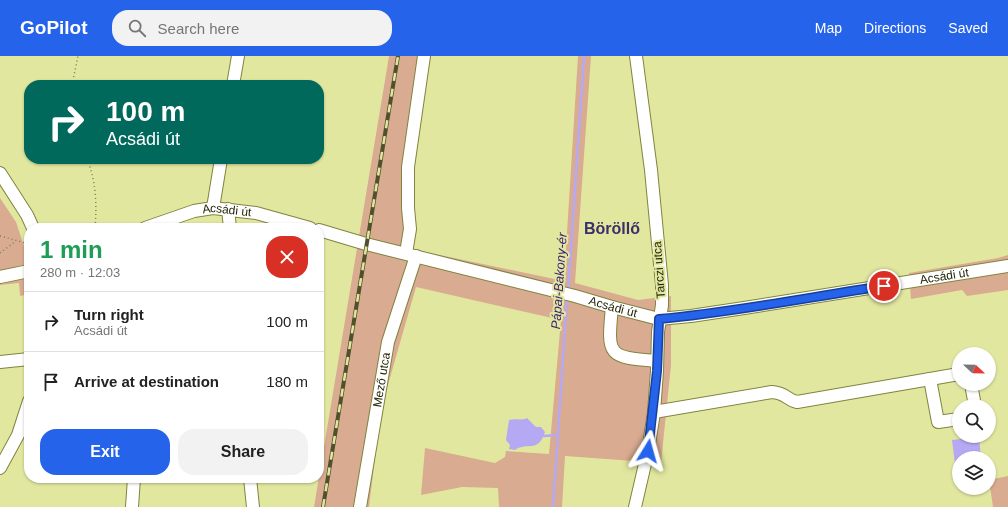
<!DOCTYPE html>
<html lang="en">
<head>
<meta charset="utf-8">
<style>
	:root { --surface:#fff; --page:#f2f2f2; --text:#222; --muted:#767676; --line:#e0e0e0; --accent:#2563eb }
	body { margin:0; font-family:Helvetica,sans-serif; background:var(--page); color:var(--text); height:100vh; display:flex; flex-direction:column; font-size:15px; white-space:nowrap }
	* { box-sizing:border-box; margin:0 }
	p { font-size:13px; color:var(--muted) }
	.icon { flex:none; width:22px; height:22px; fill:none; stroke:currentColor; stroke-width:2; stroke-linecap:round; stroke-linejoin:round }
	.map { position:relative; flex:1; overflow:hidden }
	.drawer { position:absolute; left:24px; top:167px; width:300px; height:260px; display:flex; flex-direction:column; background:var(--surface); border-radius:16px; box-shadow:0 1px 3px #0004 }
	.drawer>* { flex:none }
	.guide { position:absolute; left:24px; top:24px; width:300px; height:84px; border-radius:16px; box-shadow:0 1px 3px #0004; background:#00695c; color:#fff; overflow:hidden }
	.needle { width:26px; rotate:112deg }
	.fabs { position:absolute; left:952px; top:291px; display:grid; gap:8px }
	.fabs a { display:grid; place-items:center; width:44px; height:44px; border-radius:50%; background:var(--surface); box-shadow:0 1px 3px #0004; font-size:20px }
	.pin { position:absolute; display:grid; place-items:center; width:34px; height:34px; color:#fff; margin:-17px; border:2px solid #fff; border-radius:50%; box-shadow:0 1px 4px #0007 }
	.me { position:absolute; width:44px; margin:-22px; rotate:8deg; stroke-linejoin:round; filter:drop-shadow(0 0 3px #0008) }
	.turn { display:flex; align-items:center; gap:14px; height:84px; padding:0 16px; font-size:18px }
	.turn .icon { width:52px; height:52px; stroke-width:2.5 }
	.turn b { display:block; font-size:28px; line-height:34px }
	.round { display:grid; place-items:center; flex:none; width:42px; height:42px; border-radius:16px; background:var(--page) }
	.head { display:flex; align-items:center; justify-content:space-between; height:68px; padding:0 16px }
	h1 { font-size:24px; font-weight:700; line-height:30px; color:#1e9e55 }
	.cta { display:flex; gap:8px; margin-top:auto; padding:8px 16px }
	.cta a { flex:1; height:46px; border-radius:16px; background:var(--accent); color:#fff; font-size:16px; font-weight:700; line-height:46px; text-align:center }
	.cta a+a { background:var(--page); color:var(--text) }
	ul { padding:0; list-style:none }
	li { display:flex; align-items:center; gap:12px; height:60px; padding:0 16px; border-top:1px solid var(--line) }
	li div { flex:1 }
	li b { display:block; font-size:15px }
	li em { font-style:normal }
	header { display:flex; align-items:center; gap:24px; box-sizing:border-box; height:56px; padding:0 20px; background:var(--accent); color:#fff }
	header strong { font-size:19px }
	nav { display:flex; gap:22px; margin-inline-start:auto; font-size:14px }
	.search { width:280px; height:36px; background:var(--page); display:flex; align-items:center; gap:10px; box-sizing:border-box; padding:0 14px; border-radius:16px; color:var(--muted); font-size:15px }
	.map>svg:first-child { display:block }
</style>
</head>
<body>
<header>
<strong>GoPilot</strong>
<div class="search"><svg class="icon" aria-label="search" viewBox="0 0 24 24"><circle cx="10" cy="10" r="6"/><path d="M15 15l6 6"/></svg>Search here</div>
<nav><a>Map</a><a>Directions</a><a>Saved</a></nav>
</header>
<div class="map">
<svg width="1008" height="451" viewBox="0 0 1008 451">
	<rect width="100%" height="100%" fill="#e2e79f"/>
	<!-- green -->
	<path fill="#d9ab90" d="M 389,0 L 429,0 L 411,106 L 411,193 L 564,225 L 578,0 L 591,0 L 575,227 L 638,244 L 671,240 L 671,309 L 661,407 L 565,400 L 562,451 L 499,451 L 498,432 L 462,431 L 421,439 L 425,392 L 495,407 L 505,401 L 506,395 L 549,398 L 561,264 L 416,231 L 381,353 L 369,451 L 314,451 Z
		M 0,142 L 16,166 L 25,193 L 29,198 L 29,238 L 20,240 L 19,227 L 0,229 Z
		M 1008,199 L 1008,234 L 967,240 L 962,234 L 911,243 L 909,217 L 998,202 Z
		M 1008,420 L 1008,451 L 993,451 L 989,424 Z"/>
	<!-- water -->
	<path fill="#b6a9f4" d="M 527,362 L 536,371 L 541,371 L 545,376 C 538,398 528,385 515,394 L 509,393 L 510,389 L 506,384 L 509,364 C 515,362 521,365 527,362 Z
		M 979,381 L 981,402 L 959,402 L 959,416 L 956,416 L 952,384 Z"/>
	<g fill="none" stroke-linecap="round" stroke-linejoin="round">
		<!-- stream -->
		<path stroke="#b6a9f4" stroke-width="2.5" d="M 568,235 L 584,0
			M 544,380 L 557,379
			M 553,451 L 567,242"/>
		<!-- minor casing -->
		<g stroke="#81843f" stroke-width="14">
			<g id="minor">
				<path d="M 233,29 L 238,0"/>
				<path d="M 0,117 L 27,159 L 33,172"/>
				<path d="M 213,152 L 221,103"/>
				<path d="M 228,153 L 230,172"/>
				<path id="s1" d="M 145,172 L 194,155 L 213,152 L 256,157 L 310,172"/>
				<path id="s2" d="M 319,174 L 366,188 L 575,240 L 612,251 L 659,263 L 691,260 L 744,252 L 1008,210"/>
				<path d="M 406,197 L 410,173 L 408,152 L 408,111 L 424,0"/>
				<path d="M 0,221 L 29,215"/>
				<path d="M 612,251 C 607,301 608,301 657,305"/>
				<path d="M 0,306 L 29,303"/>
				<path d="M 930,323 L 938,366 L 959,363"/>
				<path d="M 971,328 L 975,350"/>
				<path d="M 654,356 L 772,336 C 787,337 786,344 797,346 L 959,318"/>
				<path d="M 0,412 L 18,379 L 29,345"/>
				<path d="M 250,422 L 253,451"/>
				<path d="M 132,451 L 134,422"/>
				<path id="s3" d="M 360,451 L 388,286 L 416,200"/>
				<path d="M 635,451 L 648,395 L 654,356 L 657,315 L 658,276 L 662,249 L 662,229 L 651,114 L 636,0"/>
			</g>
		</g>
		<!-- path -->
		<path stroke="#7c7f4e" stroke-width="1.5" stroke-dasharray="1 3" stroke-linecap="butt" d="M 72,29 L 78,0
			M 87,103 C 96,125 97,148 95,172
			M 0,180 L 29,188
			M 0,197 L 16,185"/>
		<!-- minor -->
		<use href="#minor" stroke="#fff" stroke-width="12"/>
		<!-- rail casing -->
		<g stroke="#4f512a" stroke-width="4">
			<path id="rail" d="M 323,451 L 398,0"/>
		</g>
		<!-- rail -->
		<use href="#rail" stroke="#e2e79f" stroke-width="2.5" stroke-dasharray="8" stroke-linecap="butt"/>
	</g>
	<g fill="none" stroke-linecap="round" stroke-linejoin="round">
		<!-- route casing -->
		<g stroke="#184099" stroke-width="10">
			<path id="route" d="M 648,395 L 657,315 L 659,263 C 735,256 810,241 884,230"/>
		</g>
		<!-- route -->
		<use href="#route" stroke="#2563eb" stroke-width="7"/>
	</g>
	<g text-anchor="middle" dominant-baseline="central" stroke-width="4" stroke-linejoin="round" paint-order="stroke">
		<!-- street labels -->
		<g font-size="12" fill="#26270a" stroke="#e2e79f">
			<text stroke="none"><textPath href="#s1" startOffset="85">Acsádi út</textPath></text>
			<text transform="translate(659 214) rotate(-94)">Tarczi utca</text>
			<text stroke="none"><textPath href="#s2" startOffset="640">Acsádi út</textPath></text>
			<text stroke="none"><textPath href="#s2" startOffset="304">Acsádi út</textPath></text>
			<text stroke="none"><textPath href="#s3" startOffset="129">Mező utca</textPath></text>
		</g>
		<!-- water labels -->
		<g font-size="13" font-style="italic" fill="#391e73" stroke="#e2e79f">
			<text transform="translate(559 225) rotate(-86)">Pápai-Bakony-ér</text>
		</g>
		<!-- district labels -->
		<g font-size="16" font-weight="bold" fill="#3c2e69" stroke="#e2e79f">
			<text x="612" y="172">Böröllő</text>
		</g>
	</g>
</svg>
<div class="fabs">
<a><svg class="needle" viewBox="-14 -14 28 28"><path d="M0-13l5 13h-10z" fill="#e53935"/><path d="M0 13l5-13h-10z" fill="#767676"/></svg></a>
<a><svg class="icon" aria-label="search" viewBox="0 0 24 24"><circle cx="10" cy="10" r="6"/><path d="M15 15l6 6"/></svg></a>
<a><svg class="icon" aria-label="layers" viewBox="0 0 24 24"><path d="M12 4l9 5-9 5-9-5zM3 14l9 5 9-5"/></svg></a>
</div>
<div class="pin" style="left:884px;top:230px;background:#d93025"><svg class="icon" aria-label="arrive" viewBox="0 0 24 24"><path d="M6 21V4h12l-3 4 3 4H6"/></svg></div>
<svg class="me" style="left:648px;top:395px" viewBox="-20 -20 40 40"><path d="M0-17L14 15 0 8-14 15z" fill="#2563eb" stroke="#fff" stroke-width="4"/></svg>
<div class="guide">
<div class="turn"><svg class="icon" aria-label="right" viewBox="0 0 24 24"><path d="M7 20v-9h11M14 6l5 5-5 5"/></svg><div><b>100 m</b>Acsádi út</div></div>
</div>
<section class="drawer">
<div class="head"><div><h1>1 min</h1><p>280 m · 12:03</p></div><a class="round" style="background:#d93025;color:#fff"><svg class="icon" aria-label="close" viewBox="0 0 24 24"><path d="M6 6l12 12M18 6L6 18"/></svg></a></div>
<ul>
<li><svg class="icon" aria-label="right" viewBox="0 0 24 24"><path d="M7 20v-9h11M14 6l5 5-5 5"/></svg><div><b>Turn right</b><p>Acsádi út</p></div><em>100 m</em></li>
<li><svg class="icon" aria-label="arrive" viewBox="0 0 24 24"><path d="M6 21V4h12l-3 4 3 4H6"/></svg><div><b>Arrive at destination</b></div><em>180 m</em></li>
</ul>
<div class="cta"><a>Exit</a><a>Share</a></div>
</section>
</div>
</body>
</html>
